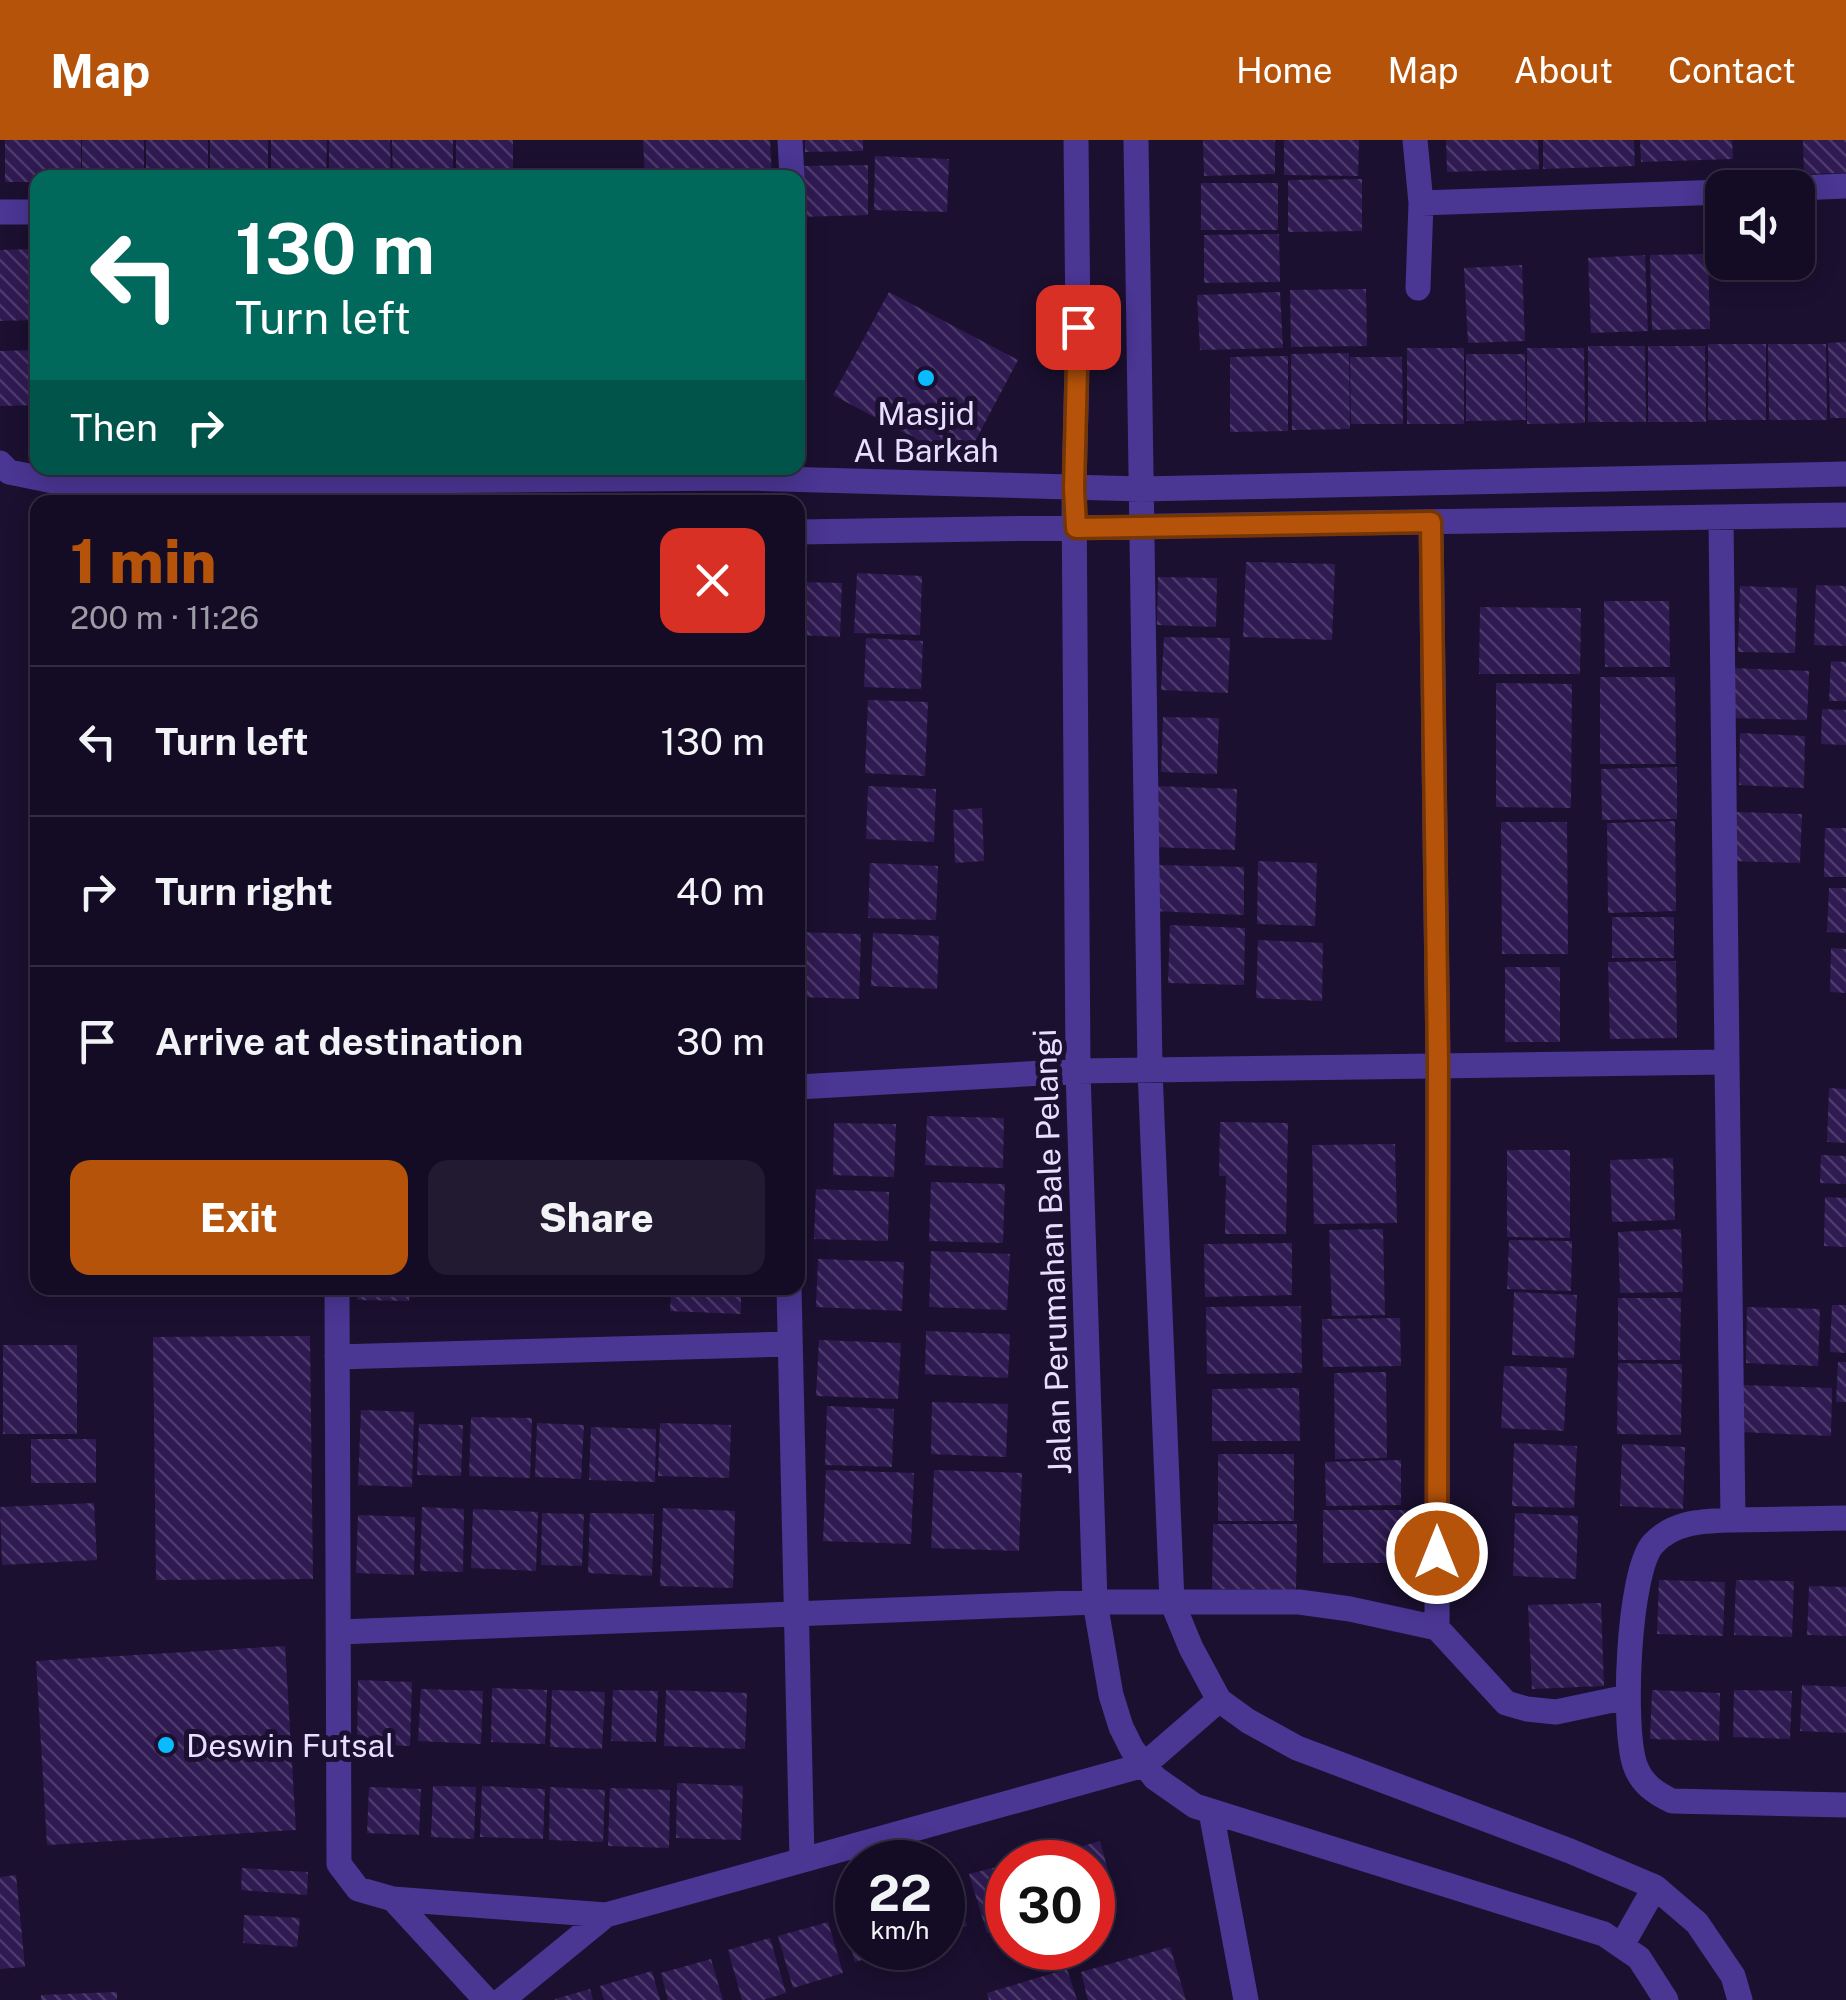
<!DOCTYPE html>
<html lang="en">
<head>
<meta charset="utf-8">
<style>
	:root { --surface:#140c24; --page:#211a31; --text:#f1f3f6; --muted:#9d9ba6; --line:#332c41; --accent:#b45309 }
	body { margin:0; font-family:"Public Sans",sans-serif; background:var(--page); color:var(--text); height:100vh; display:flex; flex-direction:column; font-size:38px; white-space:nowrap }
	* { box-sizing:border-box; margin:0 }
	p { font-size:32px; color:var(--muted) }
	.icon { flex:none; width:55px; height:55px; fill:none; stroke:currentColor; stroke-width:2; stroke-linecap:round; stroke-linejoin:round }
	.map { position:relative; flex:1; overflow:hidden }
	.details { position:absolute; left:30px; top:355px; width:775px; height:800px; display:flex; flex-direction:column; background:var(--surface); border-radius:20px; box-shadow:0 5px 25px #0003,0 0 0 2px var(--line) }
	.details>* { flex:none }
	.banner { position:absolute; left:30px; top:30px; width:775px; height:305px; border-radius:20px; box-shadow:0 5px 25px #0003,0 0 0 2px var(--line); background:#00695c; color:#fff; overflow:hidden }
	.buttons { position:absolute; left:1705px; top:30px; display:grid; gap:20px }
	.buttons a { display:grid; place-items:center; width:110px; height:110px; border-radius:20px; background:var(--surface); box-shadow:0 5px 25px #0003,0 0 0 2px var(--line); font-size:50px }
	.speed { position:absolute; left:835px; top:1700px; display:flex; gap:20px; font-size:50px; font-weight:700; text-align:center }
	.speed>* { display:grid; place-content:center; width:130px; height:130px; border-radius:50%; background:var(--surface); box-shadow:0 5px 25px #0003,0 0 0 2px var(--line); line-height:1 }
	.speed small { font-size:25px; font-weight:400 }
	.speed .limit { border:15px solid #d22; background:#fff; color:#111 }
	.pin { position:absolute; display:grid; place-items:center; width:85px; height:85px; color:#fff; margin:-42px; border-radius:20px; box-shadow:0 5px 15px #0006 }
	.me { position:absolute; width:110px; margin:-55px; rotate:0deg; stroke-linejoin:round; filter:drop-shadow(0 0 8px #0008) }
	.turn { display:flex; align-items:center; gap:35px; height:210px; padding:0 40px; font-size:45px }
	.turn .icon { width:130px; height:130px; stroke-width:2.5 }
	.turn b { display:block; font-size:70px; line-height:85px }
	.then { display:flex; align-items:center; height:95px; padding:0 40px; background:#0003; gap:20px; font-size:38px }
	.round { display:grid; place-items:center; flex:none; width:105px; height:105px; border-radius:20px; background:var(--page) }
	.headline { display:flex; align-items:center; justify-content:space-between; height:170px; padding:0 40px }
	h1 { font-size:60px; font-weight:800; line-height:75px; color:var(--accent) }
	.button { display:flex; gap:20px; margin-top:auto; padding:20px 40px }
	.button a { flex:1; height:115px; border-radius:20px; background:var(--accent); color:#fff; font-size:40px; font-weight:800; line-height:115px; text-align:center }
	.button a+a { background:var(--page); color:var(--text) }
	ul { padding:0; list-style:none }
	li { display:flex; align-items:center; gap:30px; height:150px; padding:0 40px; border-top:2px solid var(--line) }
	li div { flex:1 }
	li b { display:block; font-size:38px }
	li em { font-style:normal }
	header { display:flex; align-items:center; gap:60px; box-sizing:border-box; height:140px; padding:0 50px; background:var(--accent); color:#fff }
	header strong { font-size:48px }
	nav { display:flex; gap:55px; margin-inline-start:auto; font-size:35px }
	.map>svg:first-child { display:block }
</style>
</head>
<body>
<header>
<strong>Map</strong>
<nav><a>Home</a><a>Map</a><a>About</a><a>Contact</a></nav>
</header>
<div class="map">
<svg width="1846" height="1860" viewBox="0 0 1846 1860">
	<defs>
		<pattern id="building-back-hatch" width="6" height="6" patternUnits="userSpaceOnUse" patternTransform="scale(2.5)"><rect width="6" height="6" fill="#2f1a52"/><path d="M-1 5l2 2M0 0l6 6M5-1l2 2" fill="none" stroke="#4d3b6c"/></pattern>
	</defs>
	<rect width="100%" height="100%" fill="#1b1030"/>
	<!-- building -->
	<path fill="url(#building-back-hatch)" d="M 5,0 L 81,0 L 81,38 L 38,38 L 38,42 L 5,42 Z
		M 82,0 L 144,0 L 144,38 L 82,38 Z
		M 146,0 L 208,0 L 208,38 L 146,38 Z
		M 210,0 L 268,0 L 268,38 L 210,38 Z
		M 271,0 L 327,0 L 326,38 L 271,38 Z
		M 329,0 L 390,0 L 391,38 L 329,38 Z
		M 392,0 L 453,0 L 453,38 L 393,38 Z
		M 456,0 L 513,0 L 513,38 L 456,38 Z
		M 643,0 L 770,0 L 772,38 L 645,38 Z
		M 805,0 L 863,0 L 863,11 L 805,12 Z
		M 1203,0 L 1275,0 L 1275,34 L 1204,36 Z
		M 1284,0 L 1359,0 L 1358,36 L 1284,35 Z
		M 1446,0 L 1538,0 L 1539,29 L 1447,32 Z
		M 1543,0 L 1634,0 L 1635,26 L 1543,29 Z
		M 1640,0 L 1732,0 L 1733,19 L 1641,22 Z
		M 1803,0 L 1846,0 L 1846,33 L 1804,34 Z
		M 875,16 L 949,19 L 947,72 L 874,70 Z
		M 868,25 L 868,75 L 801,77 L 800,26 Z
		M 1362,39 L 1362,91 L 1288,92 L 1288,40 Z
		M 1201,43 L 1278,43 L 1278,90 L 1201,90 Z
		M 1279,94 L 1280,142 L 1204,143 L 1204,95 Z
		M 38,109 L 38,180 L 0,181 L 0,110 Z
		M 1708,114 L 1710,189 L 1652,190 L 1650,115 Z
		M 1645,115 L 1648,191 L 1591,193 L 1588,118 Z
		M 1522,125 L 1525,201 L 1468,203 L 1464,128 Z
		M 1366,149 L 1367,206 L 1291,207 L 1290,150 Z
		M 889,152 L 1018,220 L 963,324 L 833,255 Z
		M 1280,152 L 1283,208 L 1200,210 L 1197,155 Z
		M 1846,202 L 1846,278 L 1830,278 L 1828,203 Z
		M 1708,204 L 1766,204 L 1766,280 L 1708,280 Z
		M 1768,204 L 1826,204 L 1827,280 L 1769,280 Z
		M 1588,206 L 1645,206 L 1646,282 L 1588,282 Z
		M 1648,206 L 1705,206 L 1706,282 L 1648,282 Z
		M 1407,208 L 1464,208 L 1464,284 L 1407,284 Z
		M 1527,208 L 1584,208 L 1585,283 L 1527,284 Z
		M 38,210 L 38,265 L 0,266 L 0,211 Z
		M 1349,213 L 1350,289 L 1292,290 L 1291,214 Z
		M 1466,214 L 1525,214 L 1526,280 L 1466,281 Z
		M 1288,216 L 1288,291 L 1230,292 L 1230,217 Z
		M 1350,217 L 1402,217 L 1403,284 L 1351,284 Z
		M 1246,422 L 1335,424 L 1332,500 L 1243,497 Z
		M 857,433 L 922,436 L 920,495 L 854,493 Z
		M 1158,437 L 1217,438 L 1216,487 L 1157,485 Z
		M 798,442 L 842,443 L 840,497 L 798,495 Z
		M 1816,445 L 1846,446 L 1846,506 L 1814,505 Z
		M 1740,446 L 1797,448 L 1795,513 L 1738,512 Z
		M 1604,461 L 1669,461 L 1670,527 L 1605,527 Z
		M 1480,467 L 1581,468 L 1580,534 L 1479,534 Z
		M 1164,497 L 1230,498 L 1228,553 L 1161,550 Z
		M 866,498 L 923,501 L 921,549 L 864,547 Z
		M 1831,521 L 1846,522 L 1846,561 L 1829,561 Z
		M 1731,528 L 1809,531 L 1807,580 L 1729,578 Z
		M 1600,537 L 1675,537 L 1676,624 L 1600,624 Z
		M 1496,543 L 1572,544 L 1571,668 L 1496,667 Z
		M 868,560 L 928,562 L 925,636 L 865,633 Z
		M 1822,569 L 1846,570 L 1846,605 L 1821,604 Z
		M 1163,577 L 1219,578 L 1217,634 L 1161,632 Z
		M 1740,593 L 1805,596 L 1804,648 L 1739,645 Z
		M 1677,627 L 1677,679 L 1602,680 L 1601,629 Z
		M 868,646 L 936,649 L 934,702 L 866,699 Z
		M 1155,646 L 1237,649 L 1235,710 L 1153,707 Z
		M 982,668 L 984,721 L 955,723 L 953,670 Z
		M 1736,672 L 1802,674 L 1800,723 L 1734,721 Z
		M 1675,681 L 1676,771 L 1608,773 L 1607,683 Z
		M 1501,682 L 1567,682 L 1568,814 L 1502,814 Z
		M 1825,688 L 1846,688 L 1846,737 L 1824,737 Z
		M 1258,721 L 1317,723 L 1315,786 L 1257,784 Z
		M 870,723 L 938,726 L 936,780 L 868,778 Z
		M 1155,725 L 1244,727 L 1244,775 L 1153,771 Z
		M 1829,748 L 1846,748 L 1846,793 L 1827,792 Z
		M 1612,777 L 1674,777 L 1674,818 L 1612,818 Z
		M 1170,785 L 1245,788 L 1244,845 L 1168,843 Z
		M 798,792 L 861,794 L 859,859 L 798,857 Z
		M 873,793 L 939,796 L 937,849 L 871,846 Z
		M 1258,800 L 1323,803 L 1322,861 L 1256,858 Z
		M 1831,808 L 1846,809 L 1846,853 L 1830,852 Z
		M 1676,821 L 1677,898 L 1610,899 L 1608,822 Z
		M 1505,827 L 1560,827 L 1560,902 L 1505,902 Z
		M 31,852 L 38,852 L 38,923 L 32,923 Z
		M 1829,948 L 1846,949 L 1846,1003 L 1827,1002 Z
		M 927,976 L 1004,978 L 1003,1028 L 925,1025 Z
		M 1220,982 L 1288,983 L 1286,1094 L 1225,1094 L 1226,1036 L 1219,1036 Z
		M 834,983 L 896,984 L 894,1037 L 833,1035 Z
		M 1395,1004 L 1397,1083 L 1314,1084 L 1312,1005 Z
		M 1507,1010 L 1570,1010 L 1570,1098 L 1507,1097 Z
		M 1821,1015 L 1846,1016 L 1846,1044 L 1820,1043 Z
		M 1673,1018 L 1675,1080 L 1612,1082 L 1610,1020 Z
		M 931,1042 L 1005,1044 L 1003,1103 L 929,1101 Z
		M 816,1049 L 889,1052 L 888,1101 L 814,1099 Z
		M 1825,1057 L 1846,1058 L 1846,1107 L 1824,1106 Z
		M 1383,1089 L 1385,1175 L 1332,1176 L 1329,1090 Z
		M 1681,1089 L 1683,1152 L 1620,1153 L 1618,1092 Z
		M 1509,1100 L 1572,1101 L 1571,1151 L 1507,1149 Z
		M 1292,1103 L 1292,1155 L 1205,1157 L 1204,1104 Z
		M 931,1111 L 1010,1114 L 1007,1170 L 929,1167 Z
		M 818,1119 L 904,1122 L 902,1171 L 816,1167 Z
		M 357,1148 L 410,1148 L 409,1161 L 357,1160 Z
		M 425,1148 L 473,1148 L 472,1155 L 425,1154 Z
		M 483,1148 L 545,1148 L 544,1157 L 483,1154 Z
		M 646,1148 L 741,1148 L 741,1174 L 670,1171 L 671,1152 L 646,1151 Z
		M 1514,1152 L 1577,1155 L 1574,1218 L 1512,1215 Z
		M 1618,1158 L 1681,1158 L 1680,1220 L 1618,1220 Z
		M 1832,1165 L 1846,1165 L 1846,1213 L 1830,1212 Z
		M 1301,1166 L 1302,1233 L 1207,1234 L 1206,1167 Z
		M 1747,1167 L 1820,1169 L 1818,1226 L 1746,1223 Z
		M 1400,1178 L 1401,1226 L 1323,1227 L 1322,1179 Z
		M 926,1191 L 1010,1194 L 1008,1238 L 925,1234 Z
		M 310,1196 L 313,1439 L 156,1440 L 153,1197 Z
		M 819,1200 L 901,1203 L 898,1259 L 816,1256 Z
		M 3,1205 L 77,1205 L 77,1294 L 3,1294 Z
		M 1838,1222 L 1846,1222 L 1846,1262 L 1836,1262 Z
		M 1618,1223 L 1682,1224 L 1681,1295 L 1617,1294 Z
		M 1504,1226 L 1567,1228 L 1564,1291 L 1501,1288 Z
		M 1386,1232 L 1387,1318 L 1335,1319 L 1334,1233 Z
		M 1743,1245 L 1832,1248 L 1831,1296 L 1741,1292 Z
		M 1299,1248 L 1300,1301 L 1212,1301 L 1212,1249 Z
		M 932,1262 L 1008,1264 L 1006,1317 L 931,1314 Z
		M 827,1266 L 894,1269 L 892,1327 L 825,1325 Z
		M 361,1270 L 414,1272 L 412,1347 L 358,1345 Z
		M 471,1277 L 532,1278 L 530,1338 L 469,1336 Z
		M 537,1283 L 584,1285 L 581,1339 L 535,1337 Z
		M 660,1283 L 731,1285 L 729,1338 L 658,1336 Z
		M 419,1284 L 463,1285 L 461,1336 L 417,1335 Z
		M 591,1287 L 656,1289 L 655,1342 L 589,1340 Z
		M 31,1299 L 96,1299 L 96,1343 L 31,1343 Z
		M 1514,1303 L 1577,1306 L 1574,1368 L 1512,1366 Z
		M 1622,1304 L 1685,1307 L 1683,1369 L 1620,1366 Z
		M 1218,1314 L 1294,1314 L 1294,1381 L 1218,1381 Z
		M 1401,1320 L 1401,1365 L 1326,1366 L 1325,1322 Z
		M 826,1330 L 914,1333 L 911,1404 L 823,1401 Z
		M 934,1330 L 1022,1333 L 1019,1411 L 931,1408 Z
		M 94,1363 L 97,1420 L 2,1425 L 0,1367 Z
		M 422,1367 L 464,1369 L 463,1432 L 420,1431 Z
		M 663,1368 L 735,1371 L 733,1448 L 660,1446 Z
		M 473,1369 L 538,1372 L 536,1431 L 471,1428 Z
		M 1323,1370 L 1410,1370 L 1410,1423 L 1323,1423 Z
		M 542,1373 L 584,1374 L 582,1426 L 541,1425 Z
		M 590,1373 L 654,1374 L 652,1436 L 588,1433 Z
		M 1515,1373 L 1578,1376 L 1576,1439 L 1513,1436 Z
		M 358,1375 L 415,1377 L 414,1435 L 356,1433 Z
		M 1213,1384 L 1297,1384 L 1296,1450 L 1212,1449 Z
		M 1659,1440 L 1725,1442 L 1723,1496 L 1657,1494 Z
		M 1736,1440 L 1794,1441 L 1792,1497 L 1734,1495 Z
		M 1809,1446 L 1846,1447 L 1846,1496 L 1807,1495 Z
		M 1601,1463 L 1604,1546 L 1532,1549 L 1528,1465 Z
		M 285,1506 L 296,1690 L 47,1705 L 36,1521 Z
		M 358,1540 L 412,1542 L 410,1606 L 357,1604 Z
		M 1802,1545 L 1846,1547 L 1846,1593 L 1800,1591 Z
		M 492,1548 L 547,1550 L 545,1604 L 491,1602 Z
		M 421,1549 L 483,1551 L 481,1604 L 418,1601 Z
		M 552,1550 L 605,1552 L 602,1609 L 550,1607 Z
		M 613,1550 L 658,1551 L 656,1602 L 611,1601 Z
		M 666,1550 L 747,1553 L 745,1609 L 664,1606 Z
		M 1652,1550 L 1720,1553 L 1719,1601 L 1650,1599 Z
		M 1734,1550 L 1792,1551 L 1790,1599 L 1733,1597 Z
		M 677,1643 L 743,1646 L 741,1700 L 676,1698 Z
		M 433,1646 L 476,1647 L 474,1699 L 431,1697 Z
		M 482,1646 L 545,1649 L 543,1699 L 480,1697 Z
		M 369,1647 L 421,1649 L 419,1695 L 367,1693 Z
		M 550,1647 L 605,1650 L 603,1702 L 549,1700 Z
		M 610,1648 L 670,1650 L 669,1708 L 608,1706 Z
		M 1100,1701 L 1117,1763 L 1092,1770 L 1092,1722 L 1029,1722 Z
		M 1008,1724 L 1008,1787 L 987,1793 L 969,1734 Z
		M 242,1728 L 308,1732 L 307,1755 L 241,1750 Z
		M 16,1735 L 25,1827 L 0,1829 L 0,1737 Z
		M 954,1741 L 967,1786 L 942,1793 L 942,1744 Z
		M 858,1762 L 858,1808 L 900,1809 L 855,1822 L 840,1767 Z
		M 244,1775 L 300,1778 L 297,1807 L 243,1803 Z
		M 828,1782 L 843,1833 L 793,1848 L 778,1796 Z
		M 770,1798 L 786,1853 L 763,1860 L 742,1860 L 728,1810 Z
		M 1170,1807 L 1186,1860 L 1088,1860 L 1081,1832 Z
		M 711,1819 L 723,1860 L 668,1860 L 661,1833 Z
		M 1067,1829 L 1077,1860 L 989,1860 L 987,1853 Z
		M 652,1831 L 660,1860 L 604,1860 L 600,1846 Z
		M 590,1849 L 593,1860 L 555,1860 L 555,1859 Z
		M 117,1852 L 117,1860 L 41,1860 L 41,1855 Z"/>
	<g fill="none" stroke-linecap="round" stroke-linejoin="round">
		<!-- minor -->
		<path stroke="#4a3693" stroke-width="25" d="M 790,0 L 792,38
			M 1076,0 L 1078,187 L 1074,348 L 1078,931 L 1095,1462 L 1111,1555 L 1121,1587 L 1132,1609 L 1155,1638 L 1195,1666 L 1604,1794 L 1639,1818 L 1666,1860
			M 1136,0 L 1150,930 L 1172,1462 L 1191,1508 L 1219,1560 L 1248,1581 L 1297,1608 L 1570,1711 L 1655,1747 L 1697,1783 L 1733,1836 L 1740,1860
			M 1415,0 L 1421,63 L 1722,52
			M 1798,48 L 1846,46
			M 0,72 L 38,72
			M 1418,148 L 1421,63
			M 0,323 L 9,332 L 68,344 L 742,338 L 1141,349 L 1846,334
			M 1721,377 L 1727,922
			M 1431,382 L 1438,925 L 1437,1488
			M 798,392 L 1846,375
			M 798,947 L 1078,931 L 1727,922 L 1733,1380 C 1704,1381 1674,1381 1653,1404 C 1628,1432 1622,1588 1635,1625 C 1641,1643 1655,1653 1672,1661 L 1846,1665
			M 337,1148 L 339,1724 L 358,1749 L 393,1759 L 486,1860
			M 789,1148 L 802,1720
			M 337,1217 L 790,1204
			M 1733,1380 L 1846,1378
			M 340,1492 L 1095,1462 L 1299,1462 L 1350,1469 L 1437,1488 L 1506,1563 L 1527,1569 L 1556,1572 L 1627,1557
			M 1211,1672 L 1246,1860
			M 393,1759 L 606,1775
			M 1622,1805 L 1655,1747
			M 502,1860 L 606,1775 L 1144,1625 L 1219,1560"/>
	</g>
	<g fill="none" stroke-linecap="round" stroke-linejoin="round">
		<!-- route casing -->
		<g stroke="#753606" stroke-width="25">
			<path id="route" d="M 1078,187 L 1074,348 L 1076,388 L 1431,382 L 1438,925 L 1437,1413"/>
		</g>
		<!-- route -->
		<use href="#route" stroke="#b45309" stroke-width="18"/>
	</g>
	<!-- markers -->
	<g fill="#0abcff" stroke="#1b1030" stroke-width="4">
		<circle cx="926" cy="238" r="10"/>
		<circle cx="166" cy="1605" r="10"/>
	</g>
	<g text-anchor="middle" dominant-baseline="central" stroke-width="10" stroke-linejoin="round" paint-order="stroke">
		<!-- poi labels -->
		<g font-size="32" fill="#e8deff" stroke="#1b1030">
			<text x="926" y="273">Masjid<tspan x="926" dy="37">Al Barkah</tspan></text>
			<text x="186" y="1605" text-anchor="start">Deswin Futsal</text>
		</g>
		<!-- street labels -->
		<g font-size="32" fill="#e8deff" stroke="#1b1030">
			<text transform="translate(1052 1112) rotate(-92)">Jalan Perumahan Bale Pelangi</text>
		</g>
	</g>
</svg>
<div class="buttons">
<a><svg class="icon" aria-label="sound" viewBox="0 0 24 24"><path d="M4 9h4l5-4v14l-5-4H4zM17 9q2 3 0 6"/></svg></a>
</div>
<div class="speed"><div>22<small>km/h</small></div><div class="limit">30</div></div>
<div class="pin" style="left:1078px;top:187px;background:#d93025"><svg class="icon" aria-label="arrive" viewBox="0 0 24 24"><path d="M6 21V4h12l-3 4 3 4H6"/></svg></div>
<svg class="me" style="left:1437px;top:1413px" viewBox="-20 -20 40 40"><circle r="17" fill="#b45309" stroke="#fff" stroke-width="3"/><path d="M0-11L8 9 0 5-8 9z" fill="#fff"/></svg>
<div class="banner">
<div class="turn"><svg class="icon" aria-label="left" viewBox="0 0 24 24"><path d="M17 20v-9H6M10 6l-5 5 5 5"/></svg><div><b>130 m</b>Turn left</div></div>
<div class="then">Then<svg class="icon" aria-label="right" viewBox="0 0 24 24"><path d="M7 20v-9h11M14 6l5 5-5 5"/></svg></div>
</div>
<section class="details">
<div class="headline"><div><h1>1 min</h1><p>200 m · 11:26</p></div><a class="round" style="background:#d93025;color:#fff"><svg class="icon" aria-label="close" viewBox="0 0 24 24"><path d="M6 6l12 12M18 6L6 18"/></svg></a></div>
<ul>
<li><svg class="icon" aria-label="left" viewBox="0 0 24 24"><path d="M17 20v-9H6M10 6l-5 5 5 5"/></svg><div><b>Turn left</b></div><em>130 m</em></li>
<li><svg class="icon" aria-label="right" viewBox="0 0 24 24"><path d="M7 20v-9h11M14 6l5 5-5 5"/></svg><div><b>Turn right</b></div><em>40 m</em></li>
<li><svg class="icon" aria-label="arrive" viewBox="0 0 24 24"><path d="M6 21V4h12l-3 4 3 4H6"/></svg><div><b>Arrive at destination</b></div><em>30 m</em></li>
</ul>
<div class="button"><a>Exit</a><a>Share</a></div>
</section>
</div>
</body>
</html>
